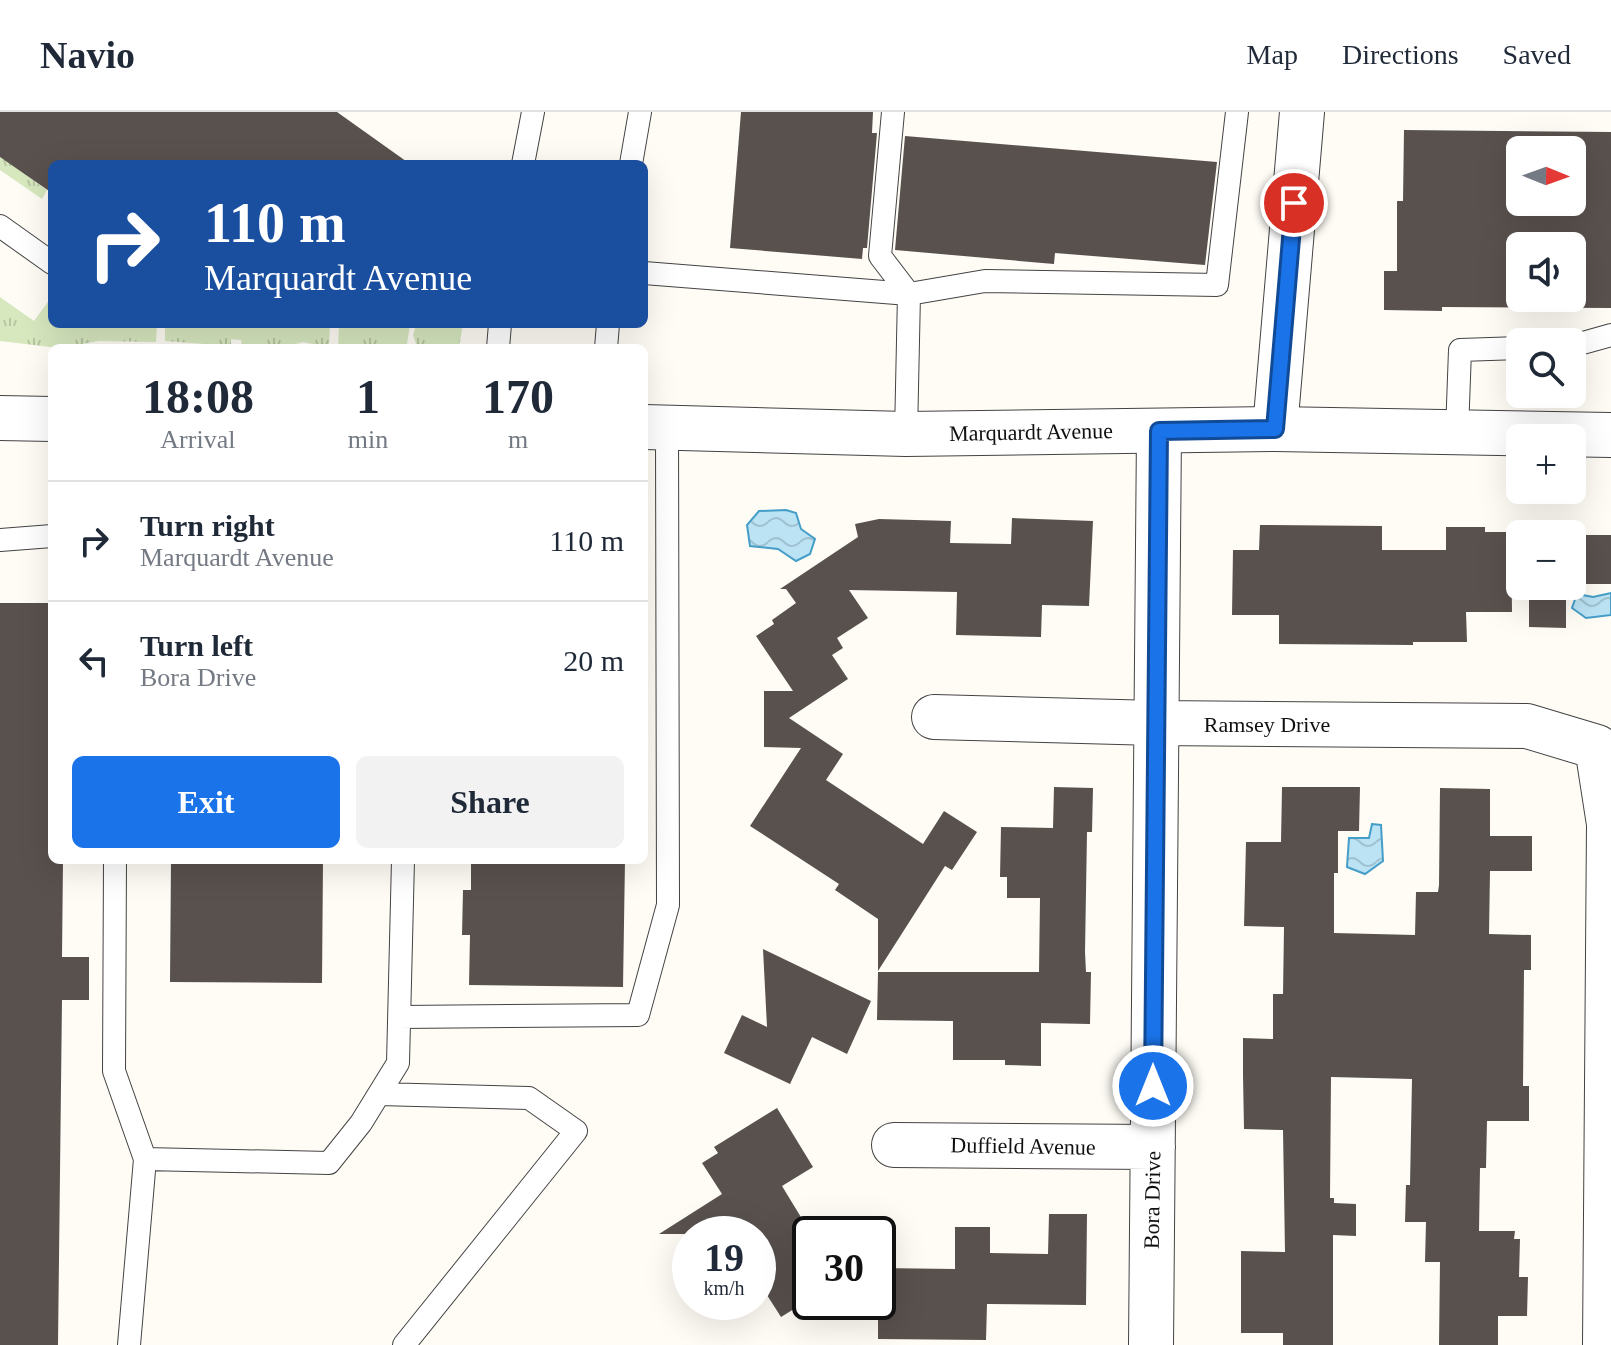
<!DOCTYPE html>
<html lang="en">
<head>
<meta charset="utf-8">
<style>
	:root { --surface:#fff; --page:#f2f2f3; --text:#1f2937; --muted:#747a83; --line:#e0e1e3; --accent:#1a73e8 }
	body { margin:0; font-family:Georgia,serif; background:var(--page); color:var(--text); height:100vh; display:flex; flex-direction:column; font-size:30px; white-space:nowrap }
	* { box-sizing:border-box; margin:0 }
	p { font-size:26px; color:var(--muted) }
	.icon { flex:none; width:44px; height:44px; fill:none; stroke:currentColor; stroke-width:2; stroke-linecap:round; stroke-linejoin:round }
	.map { position:relative; flex:1; overflow:hidden }
	.drawer { position:absolute; left:48px; top:232px; width:600px; height:520px; display:flex; flex-direction:column; background:var(--surface); border-radius:12px; box-shadow:0 8px 32px #0002 }
	.drawer>* { flex:none }
	.guide { position:absolute; left:48px; top:48px; width:600px; height:168px; border-radius:12px; box-shadow:0 8px 32px #0002; background:#1a4fa0; color:#fff; overflow:hidden }
	.needle { width:52px; rotate:91deg }
	.tools { position:absolute; left:1506px; top:24px; display:grid; gap:16px }
	.tools a { display:grid; place-items:center; width:80px; height:80px; border-radius:12px; background:var(--surface); box-shadow:0 8px 32px #0002; font-size:40px }
	.speed { position:absolute; left:672px; top:1104px; display:flex; gap:16px; font-size:40px; font-weight:700; text-align:center }
	.speed>* { display:grid; place-content:center; width:104px; height:104px; border-radius:50%; background:var(--surface); box-shadow:0 8px 32px #0002; line-height:1 }
	.speed small { font-size:20px; font-weight:400 }
	.speed .limit { border:4px solid #111; border-radius:12px; background:#fff; color:#111 }
	.pin { position:absolute; display:grid; place-items:center; width:68px; height:68px; color:#fff; margin:-34px; border:4px solid #fff; border-radius:50%; box-shadow:0 2px 8px #0007 }
	.me { position:absolute; width:88px; margin:-44px; rotate:0deg; stroke-linejoin:round; filter:drop-shadow(0 0 6px #0008) }
	.turn { display:flex; align-items:center; gap:28px; height:168px; padding:0 24px; font-size:36px }
	.turn .icon { width:104px; height:104px; stroke-width:2.5 }
	.turn b { display:block; font-size:56px; line-height:68px }
	.eta { display:flex; justify-content:space-evenly; align-items:center; height:136px; text-align:center }
	.eta b { font-size:48px; font-weight:600; line-height:56px }
	.cta { display:flex; gap:16px; margin-top:auto; padding:16px 24px }
	.cta a { flex:1; height:92px; border-radius:12px; background:var(--accent); color:#fff; font-size:32px; font-weight:600; line-height:92px; text-align:center }
	.cta a+a { background:var(--page); color:var(--text) }
	ul { padding:0; list-style:none }
	li { display:flex; align-items:center; gap:24px; height:120px; padding:0 24px; border-top:2px solid var(--line) }
	li div { flex:1 }
	li b { display:block; font-size:30px }
	li em { font-style:normal }
	header { display:flex; align-items:center; gap:48px; box-sizing:border-box; height:112px; padding:0 40px; background:var(--surface); border-bottom:2px solid var(--line) }
	header strong { font-size:38px }
	nav { display:flex; gap:44px; margin-inline-start:auto; font-size:28px }
	.map>svg:first-child { display:block }
</style>
</head>
<body>
<header>
<strong>Navio</strong>
<nav><a>Map</a><a>Directions</a><a>Saved</a></nav>
</header>
<div class="map">
<svg width="1611" height="1233" viewBox="0 0 1611 1233">
	<defs>
		<pattern id="grass-tufts" width="24" height="20" patternUnits="userSpaceOnUse" patternTransform="scale(2)"><rect width="24" height="20" fill="#d7e8bf"/><path d="M3 7l-1-3M5 7V3M7 7l1-3M15 17l-1-3M17 17v-4M19 17l1-3" fill="none" stroke="#b8c6a3"/></pattern>
		<pattern id="water-waves" width="16" height="10" patternUnits="userSpaceOnUse" patternTransform="scale(2)"><rect width="16" height="10" fill="#bbe3f4"/><path d="M0 5q4-4 8 0t8 0" fill="none" stroke="#a0c2d0"/></pattern>
	</defs>
	<rect width="100%" height="100%" fill="#fefcf5"/>
	<!-- grass -->
	<path fill="url(#grass-tufts)" d="M 3,43 L 35,65 L 34,69 L 47,78 L 42,87 L 0,58 L 0,46 Z
		M 0,185 L 34,209 L 50,187 L 52,212 L 157,212 L 156,230 L 99,229 L 59,236 L 0,229 Z
		M 165,212 L 288,212 L 299,215 L 330,212 L 329,235 L 303,230 L 281,236 L 242,236 L 241,228 L 231,227 L 231,234 L 165,229 Z
		M 339,212 L 463,212 L 459,236 L 416,232 L 413,223 L 416,213 L 410,213 L 407,232 L 397,236 L 338,236 Z"/>
	<!-- water -->
	<path fill="url(#water-waves)" stroke="#459ec8" stroke-width="2" d="M 786,398 L 796,401 L 801,417 L 815,427 L 810,442 L 796,449 L 778,437 L 750,434 L 747,413 L 759,399 Z
		M 1611,481 L 1611,503 L 1586,506 L 1572,496 L 1577,482 L 1593,485 Z
		M 1372,712 L 1381,713 L 1383,749 L 1365,762 L 1347,755 L 1349,726 L 1369,726 Z"/>
	<!-- building -->
	<path fill="#59514d" fill-rule="evenodd" d="M 0,0 L 337,0 L 410,52 L 52,52 L 52,81 L 0,45 Z
		M 741,0 L 873,0 L 872,21 L 877,21 L 867,136 L 863,136 L 862,147 L 730,136 Z
		M 1404,18 L 1611,20 L 1611,196 L 1442,195 L 1442,199 L 1384,198 L 1384,159 L 1397,159 L 1397,89 L 1403,89 ZM 1520,38 L 1572,38 L 1572,90 L 1520,90 ZM 1520,134 L 1572,134 L 1572,186 L 1520,186 Z
		M 905,24 L 1217,50 L 1205,153 L 1055,141 L 1054,152 L 895,138 Z
		M 1012,406 L 1093,409 L 1089,494 L 1042,493 L 1041,525 L 956,523 L 957,480 L 849,478 L 868,506 L 837,526 L 843,536 L 832,543 L 848,567 L 789,606 L 843,642 L 826,668 L 923,732 L 944,699 L 977,720 L 952,758 L 945,754 L 878,859 L 878,807 L 835,778 L 839,772 L 750,714 L 801,636 L 764,635 L 764,579 L 793,579 L 756,524 L 774,512 L 772,508 L 796,491 L 786,477 L 780,477 L 858,425 L 855,412 L 879,407 L 951,409 L 950,431 L 1011,432 Z
		M 1260,413 L 1382,414 L 1382,438 L 1446,438 L 1446,415 L 1485,415 L 1485,420 L 1511,420 L 1512,500 L 1466,500 L 1467,530 L 1413,530 L 1413,533 L 1279,532 L 1279,503 L 1232,503 L 1233,438 L 1259,438 Z
		M 1572,423 L 1611,423 L 1611,472 L 1572,472 Z
		M 1529,474 L 1566,474 L 1566,516 L 1529,515 Z
		M 0,491 L 52,491 L 52,748 L 63,748 L 62,845 L 89,845 L 89,888 L 62,888 L 58,1233 L 0,1233 Z
		M 1054,675 L 1093,676 L 1092,720 L 1087,720 L 1085,840 L 1086,860 L 1091,860 L 1090,912 L 1041,911 L 1041,954 L 1005,953 L 1005,948 L 953,948 L 953,909 L 877,908 L 878,860 L 1039,860 L 1040,786 L 1007,786 L 1007,765 L 1000,765 L 1001,715 L 1053,716 Z
		M 1282,675 L 1360,675 L 1359,719 L 1338,719 L 1338,761 L 1334,761 L 1334,821 L 1415,823 L 1416,780 L 1438,780 L 1439,773 L 1440,676 L 1490,677 L 1490,724 L 1532,724 L 1532,759 L 1490,759 L 1489,822 L 1531,823 L 1531,858 L 1524,858 L 1523,974 L 1529,974 L 1529,1009 L 1487,1009 L 1486,1056 L 1480,1056 L 1479,1119 L 1515,1119 L 1514,1127 L 1520,1127 L 1519,1165 L 1528,1165 L 1527,1204 L 1498,1204 L 1498,1233 L 1439,1233 L 1440,1150 L 1425,1150 L 1426,1110 L 1405,1110 L 1406,1073 L 1410,1073 L 1412,967 L 1331,965 L 1330,1086 L 1334,1086 L 1334,1091 L 1356,1092 L 1356,1124 L 1333,1123 L 1333,1233 L 1283,1233 L 1283,1221 L 1241,1221 L 1241,1139 L 1285,1140 L 1283,1018 L 1244,1017 L 1243,963 L 1243,926 L 1273,927 L 1273,882 L 1283,882 L 1284,815 L 1244,814 L 1246,730 L 1281,730 Z
		M 171,748 L 323,748 L 322,871 L 170,870 Z
		M 471,748 L 625,748 L 623,875 L 469,873 L 470,823 L 462,823 L 463,778 L 471,778 Z
		M 763,837 L 871,889 L 847,942 L 812,925 L 790,972 L 724,941 L 742,903 L 767,915 Z
		M 777,996 L 813,1055 L 782,1074 L 810,1120 L 810,1187 L 781,1205 L 758,1169 L 758,1122 L 659,1122 L 722,1082 L 702,1051 L 718,1041 L 714,1035 Z
		M 1049,1102 L 1087,1102 L 1086,1193 L 987,1192 L 986,1228 L 878,1227 L 878,1156 L 955,1157 L 955,1115 L 990,1115 L 990,1141 L 1048,1142 Z"/>
	<g fill="none" stroke-linecap="round" stroke-linejoin="round">
		<!-- service casing -->
		<g stroke="#434343" stroke-width="24">
			<path id="service" d="M 893,0 L 880,144 L 909,182 L 906,322
				M 523,52 L 533,0
				M 631,52 L 640,0
				M 0,114 L 52,151
				M 644,161 L 909,182 L 985,169 L 1217,173 L 1237,0
				M 1572,234 L 1611,223
				M 498,236 L 500,212
				M 606,236 L 608,212
				M 1457,320 L 1460,238 L 1520,236
				M 0,428 L 52,424
				M 115,748 L 114,959 L 145,1047
				M 400,905 L 638,903 L 668,793 L 667,316
				M 379,982 L 529,986 L 576,1019 L 404,1233
				M 129,1233 L 145,1047 L 329,1051 L 361,1011 L 398,951 L 403,748"/>
		</g>
		<!-- minor casing -->
		<g stroke="#434343" stroke-width="46">
			<path id="minor" d="M 1275,317 L 1302,0
				M 934,605 L 1156,611 L 1527,614 L 1597,635 L 1609,712 L 1605,1233
				M 894,1033 L 1153,1035
				M 1151,1233 L 1159,319"/>
		</g>
		<!-- tertiary casing -->
		<g stroke="#434343" stroke-width="46">
			<path id="tertiary" d="M 0,306 L 52,307
				M 644,315 L 906,322 L 1275,317 L 1611,323"/>
		</g>
		<!-- service -->
		<use href="#service" stroke="#fff" stroke-width="22"/>
		<!-- minor -->
		<use href="#minor" stroke="#fff" stroke-width="44"/>
		<!-- tertiary -->
		<use href="#tertiary" stroke="#fff" stroke-width="44"/>
	</g>
	<g fill="none" stroke-linecap="round" stroke-linejoin="round">
		<!-- route casing -->
		<g stroke="#114b97" stroke-width="20">
			<path id="route" d="M 1153,974 L 1159,319 L 1275,317 L 1294,91"/>
		</g>
		<!-- route -->
		<use href="#route" stroke="#1a73e8" stroke-width="14"/>
	</g>
	<g text-anchor="middle" dominant-baseline="central" stroke-width="8" stroke-linejoin="round" paint-order="stroke">
		<!-- street labels -->
		<g font-size="22" fill="#101010" stroke="#fff">
			<text transform="translate(1031 320) rotate(-1)">Marquardt Avenue</text>
			<text x="1267" y="612">Ramsey Drive</text>
			<text transform="translate(1023 1034) rotate(1)">Duffield Avenue</text>
			<text transform="translate(1152 1088) rotate(-89)">Bora Drive</text>
		</g>
	</g>
</svg>
<div class="tools">
<a><svg class="needle" viewBox="-14 -14 28 28"><path d="M0-13l5 13h-10z" fill="#e53935"/><path d="M0 13l5-13h-10z" fill="#747a83"/></svg></a>
<a><svg class="icon" aria-label="sound" viewBox="0 0 24 24"><path d="M4 9h4l5-4v14l-5-4H4zM17 9q2 3 0 6"/></svg></a>
<a><svg class="icon" aria-label="search" viewBox="0 0 24 24"><circle cx="10" cy="10" r="6"/><path d="M15 15l6 6"/></svg></a>
<a>+</a>
<a>−</a>
</div>
<div class="speed"><div>19<small>km/h</small></div><div class="limit">30</div></div>
<div class="pin" style="left:1294px;top:91px;background:#d93025"><svg class="icon" aria-label="arrive" viewBox="0 0 24 24"><path d="M6 21V4h12l-3 4 3 4H6"/></svg></div>
<svg class="me" style="left:1153px;top:974px" viewBox="-20 -20 40 40"><circle r="17" fill="#1a73e8" stroke="#fff" stroke-width="3"/><path d="M0-11L8 9 0 5-8 9z" fill="#fff"/></svg>
<div class="guide">
<div class="turn"><svg class="icon" aria-label="right" viewBox="0 0 24 24"><path d="M7 20v-9h11M14 6l5 5-5 5"/></svg><div><b>110 m</b>Marquardt Avenue</div></div>
</div>
<section class="drawer">
<div class="eta">
<div><b>18:08</b><p>Arrival</p></div>
<div><b>1</b><p>min</p></div>
<div><b>170</b><p>m</p></div>
</div>
<ul>
<li><svg class="icon" aria-label="right" viewBox="0 0 24 24"><path d="M7 20v-9h11M14 6l5 5-5 5"/></svg><div><b>Turn right</b><p>Marquardt Avenue</p></div><em>110 m</em></li>
<li><svg class="icon" aria-label="left" viewBox="0 0 24 24"><path d="M17 20v-9H6M10 6l-5 5 5 5"/></svg><div><b>Turn left</b><p>Bora Drive</p></div><em>20 m</em></li>
</ul>
<div class="cta"><a>Exit</a><a>Share</a></div>
</section>
</div>
</body>
</html>
